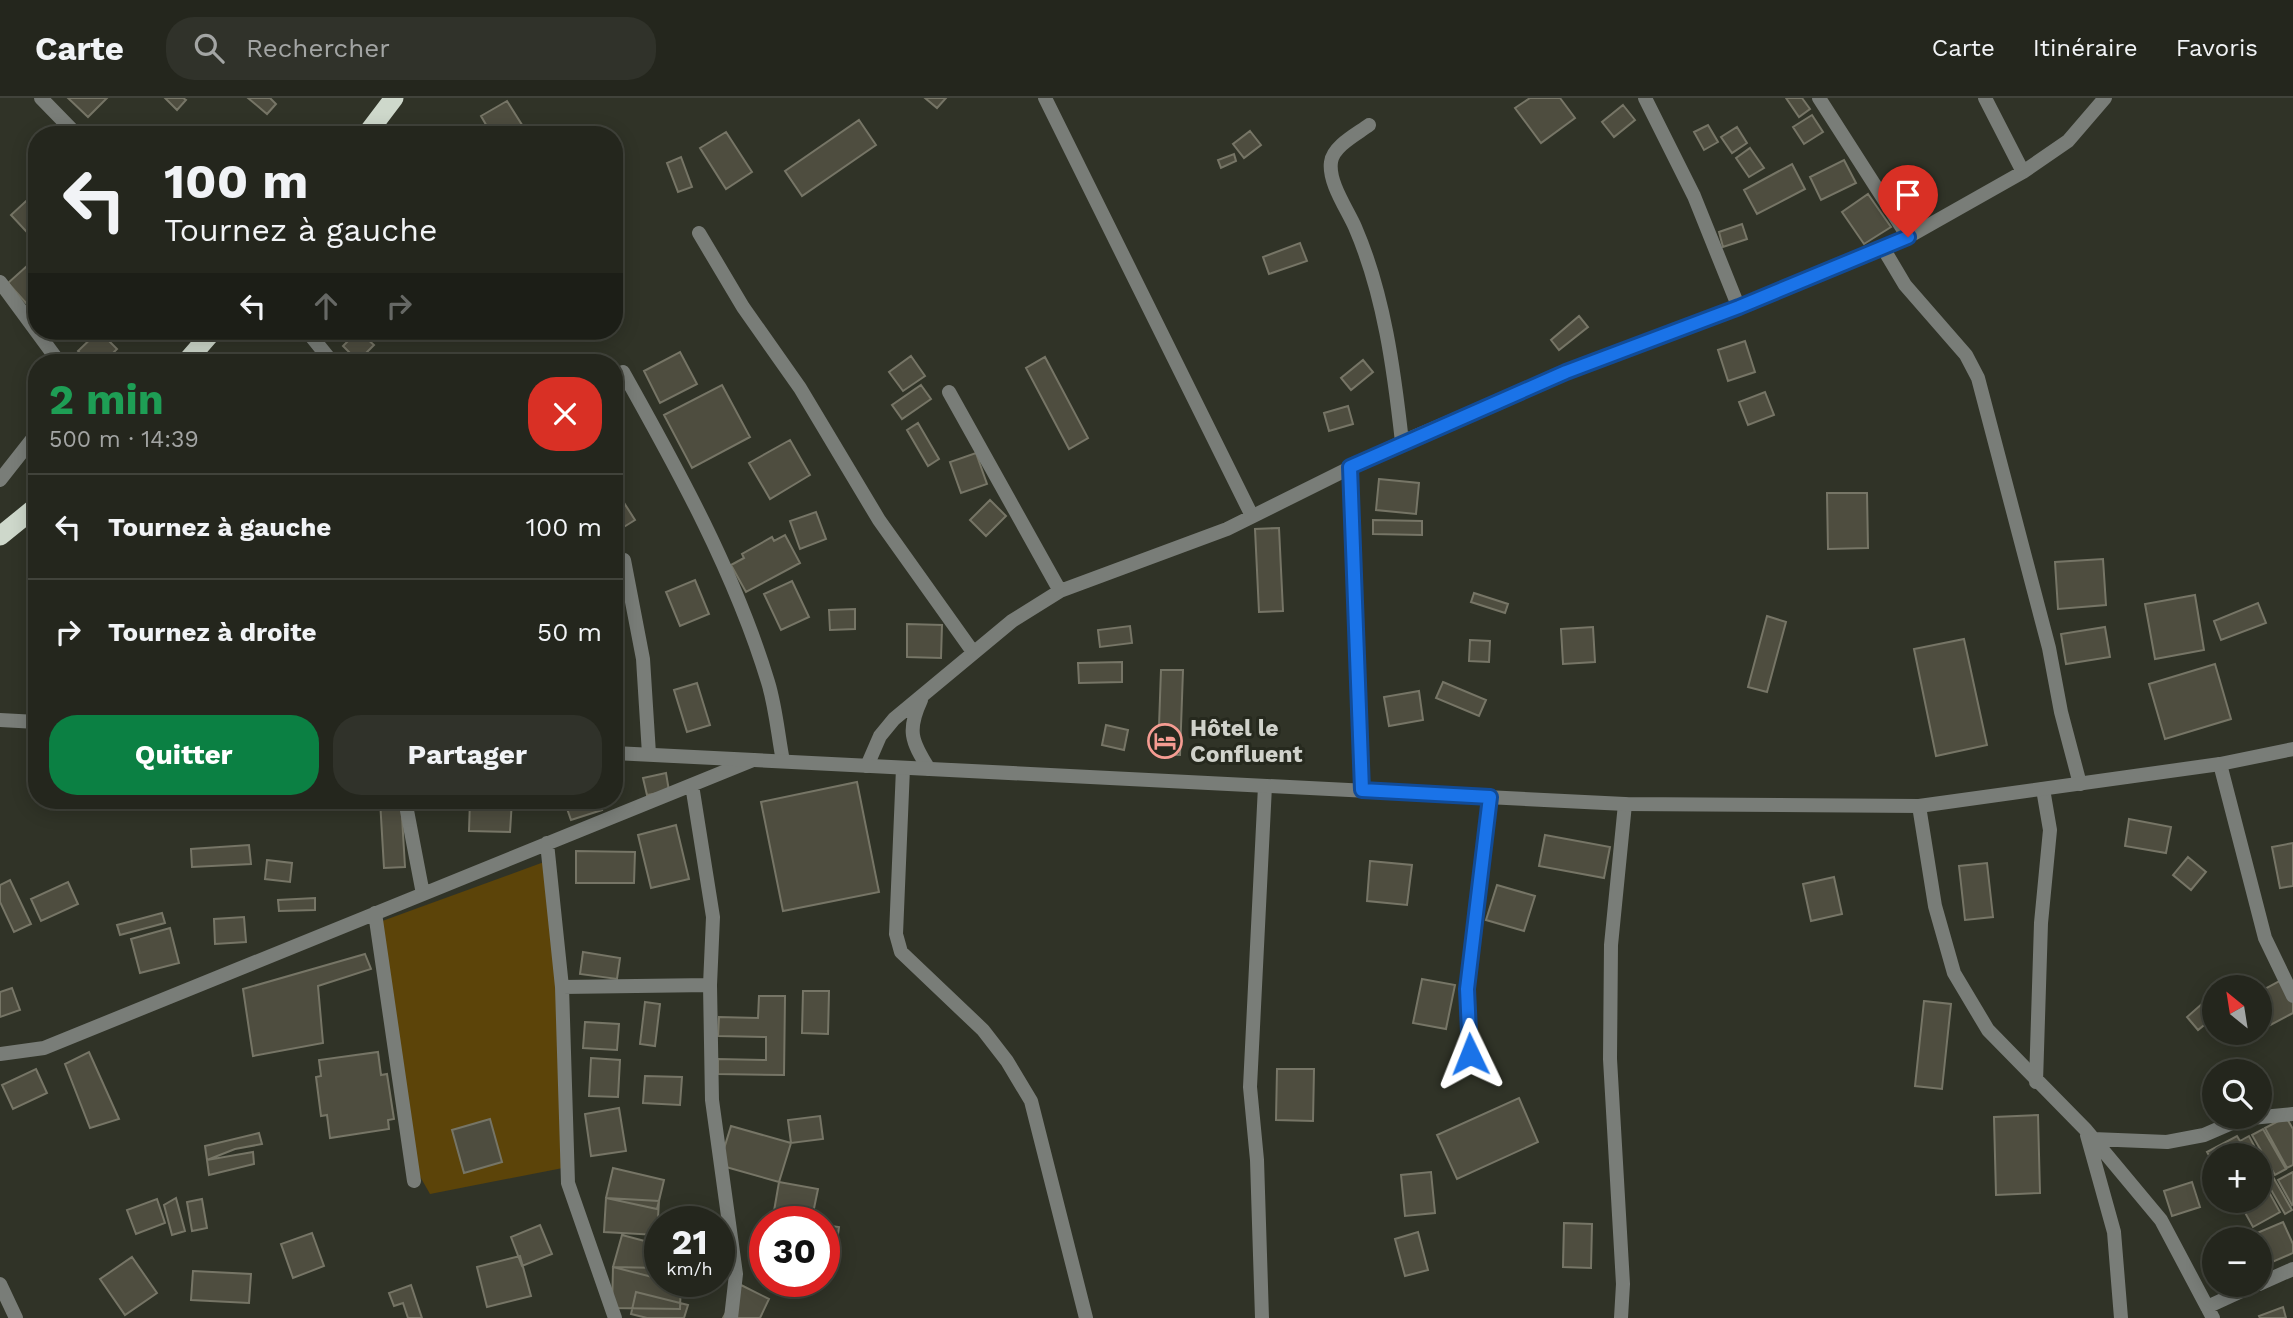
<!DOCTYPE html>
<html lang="fr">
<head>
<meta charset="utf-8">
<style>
	:root { --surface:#24261d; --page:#30322a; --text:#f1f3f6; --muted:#a3a5a4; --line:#41433b; --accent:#0b8043 }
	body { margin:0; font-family:"Work Sans",sans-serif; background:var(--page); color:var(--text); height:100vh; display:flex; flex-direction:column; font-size:26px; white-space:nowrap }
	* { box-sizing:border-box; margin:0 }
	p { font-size:23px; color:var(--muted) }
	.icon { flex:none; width:38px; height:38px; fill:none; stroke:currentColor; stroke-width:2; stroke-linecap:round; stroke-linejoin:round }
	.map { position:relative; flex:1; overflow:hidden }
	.details { position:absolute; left:28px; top:256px; width:595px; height:455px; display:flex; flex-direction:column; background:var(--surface); border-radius:28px; box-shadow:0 4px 18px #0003,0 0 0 2px var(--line) }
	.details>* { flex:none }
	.hud { position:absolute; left:28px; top:28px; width:595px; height:214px; border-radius:28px; box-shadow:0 4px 18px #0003,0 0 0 2px var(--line); background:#24261d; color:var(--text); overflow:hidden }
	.needle { width:46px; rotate:330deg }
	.controls { position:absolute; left:2202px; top:877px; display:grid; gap:14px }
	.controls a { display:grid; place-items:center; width:70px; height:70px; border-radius:50%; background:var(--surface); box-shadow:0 4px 18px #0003,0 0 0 2px var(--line); font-size:35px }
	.speed { position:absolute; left:644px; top:1108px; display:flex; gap:14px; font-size:35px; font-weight:700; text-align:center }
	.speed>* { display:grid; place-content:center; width:91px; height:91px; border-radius:50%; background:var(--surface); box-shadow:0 4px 18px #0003,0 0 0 2px var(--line); line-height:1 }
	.speed small { font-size:18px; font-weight:400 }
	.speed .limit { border:10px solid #d22; background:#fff; color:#111 }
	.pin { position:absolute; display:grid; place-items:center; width:60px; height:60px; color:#fff; margin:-72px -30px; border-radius:50% 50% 50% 0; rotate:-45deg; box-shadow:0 0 7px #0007 }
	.pin .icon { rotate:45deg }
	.me { position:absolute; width:77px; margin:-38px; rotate:358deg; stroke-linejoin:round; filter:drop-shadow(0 0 5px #0008) }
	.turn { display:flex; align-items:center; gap:24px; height:147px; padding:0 21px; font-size:32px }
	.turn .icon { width:91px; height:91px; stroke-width:2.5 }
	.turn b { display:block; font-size:49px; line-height:60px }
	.lanes { display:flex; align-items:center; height:66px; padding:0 21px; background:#0003; justify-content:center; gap:35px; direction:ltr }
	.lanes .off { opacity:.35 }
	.round { display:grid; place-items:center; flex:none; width:74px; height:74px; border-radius:28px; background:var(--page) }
	.overview { display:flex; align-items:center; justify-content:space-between; height:119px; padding:0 21px }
	h1 { font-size:42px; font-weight:700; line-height:52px; color:#1e9e55 }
	.primary-button { display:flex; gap:14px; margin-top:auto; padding:14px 21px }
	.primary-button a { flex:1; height:80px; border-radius:28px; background:var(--accent); color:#fff; font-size:28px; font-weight:700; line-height:80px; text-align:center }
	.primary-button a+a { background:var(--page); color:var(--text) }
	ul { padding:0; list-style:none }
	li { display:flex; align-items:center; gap:21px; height:105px; padding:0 21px; border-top:2px solid var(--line) }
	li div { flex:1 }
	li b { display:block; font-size:26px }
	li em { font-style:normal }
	header { display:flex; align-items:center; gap:42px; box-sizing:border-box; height:98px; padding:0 35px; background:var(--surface); border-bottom:2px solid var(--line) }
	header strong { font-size:33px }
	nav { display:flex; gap:38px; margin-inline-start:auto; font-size:24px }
	.search { width:490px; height:63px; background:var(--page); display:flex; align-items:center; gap:18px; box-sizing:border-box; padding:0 24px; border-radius:28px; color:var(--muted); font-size:26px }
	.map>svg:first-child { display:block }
</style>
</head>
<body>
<header>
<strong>Carte</strong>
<div class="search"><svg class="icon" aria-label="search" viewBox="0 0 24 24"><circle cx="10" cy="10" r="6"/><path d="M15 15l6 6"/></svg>Rechercher</div>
<nav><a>Carte</a><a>Itinéraire</a><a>Favoris</a></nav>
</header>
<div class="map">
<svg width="2293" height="1220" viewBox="0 0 2293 1220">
	<rect width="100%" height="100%" fill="#303327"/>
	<!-- green -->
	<path fill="#5c4409" d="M 544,764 L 555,823 L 568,1069 L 430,1096 L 406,1054 L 374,826 Z"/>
	<!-- building -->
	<path fill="#4e4d3f" stroke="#767566" stroke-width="2" d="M 68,0 L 107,0 L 88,19 Z
		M 165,0 L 183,0 L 186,2 L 177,12 Z
		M 248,0 L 270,0 L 276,6 L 267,16 Z
		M 925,0 L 946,0 L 937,10 Z
		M 1530,0 L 1560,0 L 1575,20 L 1541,45 L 1515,10 Z
		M 1786,0 L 1802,0 L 1810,11 L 1799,19 Z
		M 507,3 L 524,30 L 513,37 L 492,37 L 481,18 Z
		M 1623,7 L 1635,22 L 1614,39 L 1602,24 Z
		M 1812,17 L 1823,34 L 1804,46 L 1793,29 Z
		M 859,22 L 876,47 L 802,98 L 785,73 Z
		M 1708,27 L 1718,44 L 1704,52 L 1694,34 Z
		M 1737,29 L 1747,45 L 1732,55 L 1721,39 Z
		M 1250,33 L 1261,47 L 1244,60 L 1233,46 Z
		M 726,34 L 752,74 L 726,91 L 700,50 Z
		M 1750,50 L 1764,70 L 1749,79 L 1736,60 Z
		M 1234,56 L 1236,63 L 1221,70 L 1218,62 Z
		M 681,59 L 692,89 L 678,94 L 667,65 Z
		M 1844,62 L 1856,85 L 1821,102 L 1810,79 Z
		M 1792,66 L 1805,91 L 1757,116 L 1744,92 Z
		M 37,93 L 37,145 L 11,117 Z
		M 1868,96 L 1891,129 L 1864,146 L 1842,114 Z
		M 1742,126 L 1747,141 L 1723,149 L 1719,134 Z
		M 1300,145 L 1307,163 L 1269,176 L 1263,159 Z
		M 37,159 L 37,213 L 35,215 L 8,185 Z
		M 1579,218 L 1588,229 L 1559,252 L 1551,242 Z
		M 99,233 L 117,251 L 104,264 L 89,264 L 78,253 Z
		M 358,233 L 374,247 L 358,263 L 343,248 Z
		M 1745,243 L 1755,274 L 1728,283 L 1718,252 Z
		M 680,254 L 697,286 L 660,305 L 644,273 Z
		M 911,258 L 925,278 L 903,293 L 889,274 Z
		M 1045,259 L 1088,340 L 1069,351 L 1026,270 Z
		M 1363,262 L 1373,274 L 1351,292 L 1341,280 Z
		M 722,287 L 750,339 L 692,370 L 664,317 Z
		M 921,287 L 931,301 L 902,321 L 892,307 Z
		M 1765,294 L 1774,317 L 1748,327 L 1739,304 Z
		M 1348,308 L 1353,326 L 1329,333 L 1324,315 Z
		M 918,325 L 939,361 L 928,368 L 907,332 Z
		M 790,342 L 810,377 L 770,401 L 749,365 Z
		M 976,355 L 987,386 L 961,395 L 950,364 Z
		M 1379,381 L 1419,385 L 1416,416 L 1376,412 Z
		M 1827,395 L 1867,395 L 1868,450 L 1828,451 Z
		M 621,400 L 635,422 L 614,435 L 614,404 Z
		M 990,402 L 1006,418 L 986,438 L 970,422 Z
		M 816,414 L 826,441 L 800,451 L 790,423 Z
		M 1373,422 L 1422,423 L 1422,437 L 1373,436 Z
		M 1279,430 L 1283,513 L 1259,514 L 1255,431 Z
		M 785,437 L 800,465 L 746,494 L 731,467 L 744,460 L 742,456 L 772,439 L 774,443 Z
		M 2103,461 L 2106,507 L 2058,511 L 2055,464 Z
		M 620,477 L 623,496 L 614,497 L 614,478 Z
		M 695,482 L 709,516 L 680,528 L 666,494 Z
		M 792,483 L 809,519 L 781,532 L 764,496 Z
		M 1474,495 L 1508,506 L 1505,515 L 1471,504 Z
		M 2195,497 L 2204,552 L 2155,561 L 2145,506 Z
		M 2258,505 L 2266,525 L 2221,542 L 2214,523 Z
		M 855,511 L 855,531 L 830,532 L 829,512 Z
		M 1767,518 L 1786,524 L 1767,594 L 1748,589 Z
		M 907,526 L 942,527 L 941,560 L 907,559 Z
		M 1130,528 L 1132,545 L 1100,549 L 1098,532 Z
		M 1593,529 L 1595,564 L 1563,566 L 1561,531 Z
		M 2105,529 L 2110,559 L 2066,566 L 2061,536 Z
		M 1964,541 L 1987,647 L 1936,658 L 1914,551 Z
		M 1470,542 L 1490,543 L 1489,564 L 1469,563 Z
		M 1122,564 L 1122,584 L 1079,585 L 1078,565 Z
		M 2215,566 L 2231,621 L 2165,641 L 2149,586 Z
		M 1161,572 L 1183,572 L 1180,657 L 1158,656 Z
		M 1443,584 L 1486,602 L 1479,618 L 1436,600 Z
		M 697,585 L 710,627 L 687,634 L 674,592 Z
		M 1419,593 L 1423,622 L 1389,628 L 1384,599 Z
		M 1106,627 L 1128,632 L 1124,652 L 1102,647 Z
		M 666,675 L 669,693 L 647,697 L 643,680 Z
		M 857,684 L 879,794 L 783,813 L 761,704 Z
		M 380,702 L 401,702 L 405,769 L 384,770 Z
		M 470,702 L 512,702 L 510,734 L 469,733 Z
		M 564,702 L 599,702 L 602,712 L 571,722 Z
		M 2129,721 L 2171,729 L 2166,755 L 2125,748 Z
		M 676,727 L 689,781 L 651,790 L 638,737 Z
		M 1545,737 L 1610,749 L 1604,780 L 1539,768 Z
		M 2293,745 L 2293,788 L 2280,790 L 2272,749 Z
		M 249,747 L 251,766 L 192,769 L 191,751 Z
		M 576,753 L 635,754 L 634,785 L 576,785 Z
		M 2188,759 L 2206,774 L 2191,792 L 2173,777 Z
		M 267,762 L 292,765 L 290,784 L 265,781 Z
		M 1370,763 L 1412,767 L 1407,807 L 1367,803 Z
		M 1987,765 L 1993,819 L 1965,822 L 1959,768 Z
		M 1834,779 L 1842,816 L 1811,823 L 1803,786 Z
		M 10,782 L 31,826 L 14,834 L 0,804 L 0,787 Z
		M 68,784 L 78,806 L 41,823 L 31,801 Z
		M 1497,787 L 1535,798 L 1524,833 L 1486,822 Z
		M 315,800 L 315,812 L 279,813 L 278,802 Z
		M 162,815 L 165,825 L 120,837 L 117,827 Z
		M 244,819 L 246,844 L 215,846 L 214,821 Z
		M 170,830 L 179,865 L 140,875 L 131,841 Z
		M 583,854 L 620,860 L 617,881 L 580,876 Z
		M 365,856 L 371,871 L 318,888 L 323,945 L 253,958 L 243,891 Z
		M 1422,881 L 1455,887 L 1446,931 L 1413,925 Z
		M 2283,881 L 2293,900 L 2293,915 L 2259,933 L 2259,894 Z
		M 12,890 L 20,912 L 0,919 L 0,894 Z
		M 803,893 L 829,893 L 828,936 L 802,935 Z
		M 2212,897 L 2214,919 L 2198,932 L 2187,919 Z
		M 759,898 L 785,898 L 784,977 L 718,976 L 718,961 L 766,962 L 766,939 L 718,938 L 719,919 L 758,920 Z
		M 1924,903 L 1951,906 L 1942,991 L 1915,988 Z
		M 645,904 L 660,906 L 655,948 L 640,946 Z
		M 585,924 L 619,926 L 617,952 L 583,950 Z
		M 89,954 L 119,1021 L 90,1030 L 65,966 Z
		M 378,954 L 381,977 L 387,976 L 394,1021 L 388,1022 L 389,1031 L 330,1040 L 327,1017 L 321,1018 L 316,979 L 321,978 L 319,962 Z
		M 591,960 L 620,962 L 618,999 L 589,998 Z
		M 36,971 L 47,995 L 13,1011 L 2,987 Z
		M 1277,971 L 1314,971 L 1313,1023 L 1276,1022 Z
		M 645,978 L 682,979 L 680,1007 L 643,1005 Z
		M 1519,1000 L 1538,1044 L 1457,1081 L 1437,1037 Z
		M 619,1010 L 626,1053 L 591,1058 L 585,1016 Z
		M 2038,1017 L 2040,1095 L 1996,1097 L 1994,1019 Z
		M 820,1018 L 823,1041 L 791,1045 L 788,1022 Z
		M 2286,1019 L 2293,1031 L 2293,1067 L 2287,1070 L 2265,1030 Z
		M 490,1021 L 502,1064 L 464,1075 L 452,1032 Z
		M 731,1028 L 791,1045 L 779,1084 L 719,1067 Z
		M 2263,1031 L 2286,1071 L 2275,1077 L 2252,1037 Z
		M 259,1035 L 262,1046 L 235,1051 L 207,1062 L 205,1048 Z
		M 2237,1038 L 2240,1043 L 2249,1038 L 2259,1057 L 2214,1057 L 2214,1066 L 2207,1054 Z
		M 253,1054 L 254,1066 L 209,1077 L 207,1062 Z
		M 613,1070 L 664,1082 L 657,1111 L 606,1100 Z
		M 2269,1072 L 2292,1112 L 2285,1116 L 2262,1076 Z
		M 1431,1074 L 1435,1115 L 1405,1118 L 1401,1077 Z
		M 2293,1074 L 2293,1106 L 2292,1107 L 2278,1082 Z
		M 779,1084 L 818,1091 L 812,1120 L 774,1113 Z
		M 2192,1084 L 2200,1109 L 2172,1118 L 2164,1093 Z
		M 2264,1085 L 2280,1114 L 2253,1129 L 2238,1102 L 2259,1102 L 2259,1088 Z
		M 176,1100 L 185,1133 L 172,1137 L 164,1107 Z
		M 606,1100 L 659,1103 L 657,1137 L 604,1134 Z
		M 157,1101 L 165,1125 L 136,1136 L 127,1112 Z
		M 202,1101 L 207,1130 L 192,1133 L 187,1104 Z
		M 2283,1124 L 2293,1146 L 2293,1155 L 2270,1165 L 2257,1135 Z
		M 1564,1125 L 1592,1126 L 1591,1170 L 1563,1169 Z
		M 540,1127 L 552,1156 L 522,1168 L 511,1139 Z
		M 824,1127 L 839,1129 L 836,1150 L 824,1148 Z
		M 719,1130 L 722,1130 L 721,1171 L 719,1171 Z
		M 1418,1134 L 1428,1172 L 1405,1178 L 1395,1141 Z
		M 312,1135 L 324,1168 L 293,1180 L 281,1146 Z
		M 622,1137 L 660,1147 L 660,1181 L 613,1169 Z
		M 765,1144 L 765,1178 L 758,1178 L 756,1145 Z
		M 520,1158 L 531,1198 L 487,1209 L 477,1169 Z
		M 132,1159 L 157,1195 L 125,1217 L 100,1181 Z
		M 613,1169 L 660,1170 L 660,1183 L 681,1183 L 680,1211 L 612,1210 Z
		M 193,1173 L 251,1176 L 249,1205 L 191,1202 Z
		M 411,1187 L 422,1220 L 408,1220 L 403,1205 L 394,1208 L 389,1195 Z
		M 741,1187 L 769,1201 L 760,1220 L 723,1220 Z
		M 636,1194 L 688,1207 L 684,1220 L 647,1220 L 631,1216 Z
		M 2283,1209 L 2286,1220 L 2260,1220 L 2259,1218 Z"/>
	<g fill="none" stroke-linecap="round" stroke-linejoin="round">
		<!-- minor -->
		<path stroke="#797d78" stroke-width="14" d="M 41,0 L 77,37
			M 1045,0 L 1252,418
			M 1645,0 L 1694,98 L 1739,210
			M 1819,0 L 1908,139
			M 1985,0 L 2023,74
			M 1369,27 C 1357,36 1333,48 1331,64 C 1328,84 1347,111 1355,129 C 1384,196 1394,272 1402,344
			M 699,135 L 743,209 L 800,290 L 879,422 L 973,554
			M 1883,150 L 1905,187 L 1966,257 L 1978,280 L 2049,550 L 2061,614 L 2080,686
			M 0,184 L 59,264
			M 307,233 L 332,264
			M 623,274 C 678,372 735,475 768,584 C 776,610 778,638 783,663
			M 949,294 L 1060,493
			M 1350,369 L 1362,692
			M 0,382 L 37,335
			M 624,462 L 643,561 L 649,656
			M 921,602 C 907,632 911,643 929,671
			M 2220,666 L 2265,840 L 2293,898
			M 867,668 L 880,638 L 894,621 L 1012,523 L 1060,493 L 1227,431 L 1402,344 L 1566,274 L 1739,210 L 1908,139 L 2023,74 L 2068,43 L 2105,0
			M 903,670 L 896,836 L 901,854 L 983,932 L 1007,963 L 1031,1003 L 1086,1220
			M 692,687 L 713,819 L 710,887 L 712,1002 L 736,1176 L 731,1220
			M 405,702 L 423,796
			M 1919,708 L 1935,808 L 1954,875 L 1988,932 L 2086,1032 L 2161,1122 L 2213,1220
			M 547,745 L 562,889 L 568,1085 L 615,1220
			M 375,815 L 414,1083
			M 562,889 L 710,887
			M 0,956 L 44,950 L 753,662
			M 1470,956 L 1467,891 L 1490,699
			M 2036,984 L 2041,825 L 2050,732 L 2043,691
			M 2087,1037 L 2114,1134 L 2121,1220
			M 2093,1041 L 2167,1044 L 2204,1037 L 2241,1021 L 2293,1016
			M 0,1186 L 16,1220
			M 2259,1186 L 2293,1171
			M 2207,1209 L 2257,1186
			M 1262,1220 L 1257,1062 L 1250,989 L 1265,688
			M 1621,1220 L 1623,1186 L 1610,961 L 1611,847 L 1625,706"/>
		<!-- tertiary -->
		<path stroke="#797d78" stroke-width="14" d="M 0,622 L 37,624
			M 614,655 L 1625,706 L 1919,708 L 2220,666 L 2293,651"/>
		<!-- trunk -->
		<path stroke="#ced8cb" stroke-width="19" d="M 366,37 L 394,0
			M 186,264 L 213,233
			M 0,438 L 37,408"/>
	</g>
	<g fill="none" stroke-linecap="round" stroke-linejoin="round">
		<!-- route casing -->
		<g stroke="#114b97" stroke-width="18">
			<path id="route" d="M 1470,956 L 1467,891 L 1490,699 L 1362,692 L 1350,369 L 1566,274 L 1739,209 L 1908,139"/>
		</g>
		<!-- route -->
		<use href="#route" stroke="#1a73e8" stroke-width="12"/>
	</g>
	<!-- icons -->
	<defs>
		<g id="hotel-ring" transform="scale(1.75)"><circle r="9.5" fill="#26291e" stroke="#f59c92" stroke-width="1.5"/><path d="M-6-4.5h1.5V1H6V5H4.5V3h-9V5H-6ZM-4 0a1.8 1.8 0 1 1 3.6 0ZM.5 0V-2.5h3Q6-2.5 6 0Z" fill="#f59c92"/></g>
	</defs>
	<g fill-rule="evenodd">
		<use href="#hotel-ring" x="1165" y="643"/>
	</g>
	<g text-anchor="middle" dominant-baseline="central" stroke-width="6" stroke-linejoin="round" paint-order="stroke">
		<!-- poi labels -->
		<g font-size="23" font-weight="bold" fill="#d0d2cb" stroke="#26291e" text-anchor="start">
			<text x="1190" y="630">Hôtel le<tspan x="1190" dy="26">Confluent</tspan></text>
		</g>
	</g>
</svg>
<div class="controls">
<a><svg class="needle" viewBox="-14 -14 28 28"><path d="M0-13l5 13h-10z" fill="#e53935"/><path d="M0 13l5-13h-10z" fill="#a3a5a4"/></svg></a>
<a><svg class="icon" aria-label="search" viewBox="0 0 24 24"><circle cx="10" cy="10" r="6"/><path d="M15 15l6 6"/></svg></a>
<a>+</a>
<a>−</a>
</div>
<div class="speed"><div>21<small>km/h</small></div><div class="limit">30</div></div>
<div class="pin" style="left:1908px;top:139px;background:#d93025"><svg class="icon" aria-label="arrive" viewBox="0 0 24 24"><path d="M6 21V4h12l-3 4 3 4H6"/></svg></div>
<svg class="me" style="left:1470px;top:956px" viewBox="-20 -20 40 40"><path d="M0-17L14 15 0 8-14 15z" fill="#1a73e8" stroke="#fff" stroke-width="4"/></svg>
<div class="hud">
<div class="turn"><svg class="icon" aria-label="left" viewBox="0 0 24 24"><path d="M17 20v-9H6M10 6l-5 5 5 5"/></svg><div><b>100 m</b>Tournez à gauche</div></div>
<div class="lanes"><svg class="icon" aria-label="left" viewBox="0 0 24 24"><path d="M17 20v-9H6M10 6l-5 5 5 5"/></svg><svg class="icon off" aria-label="ahead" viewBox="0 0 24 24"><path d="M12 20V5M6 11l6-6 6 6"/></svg><svg class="icon off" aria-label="right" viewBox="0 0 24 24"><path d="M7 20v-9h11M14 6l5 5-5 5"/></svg></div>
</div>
<section class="details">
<div class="overview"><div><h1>2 min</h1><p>500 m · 14:39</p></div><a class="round" style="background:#d93025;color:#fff"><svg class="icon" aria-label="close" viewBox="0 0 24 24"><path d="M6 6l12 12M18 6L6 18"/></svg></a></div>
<ul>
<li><svg class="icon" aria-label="left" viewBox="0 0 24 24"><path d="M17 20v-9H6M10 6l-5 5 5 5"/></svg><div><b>Tournez à gauche</b></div><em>100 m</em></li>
<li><svg class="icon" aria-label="right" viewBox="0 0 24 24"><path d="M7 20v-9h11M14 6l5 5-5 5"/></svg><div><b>Tournez à droite</b></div><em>50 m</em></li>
</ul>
<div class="primary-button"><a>Quitter</a><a>Partager</a></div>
</section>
</div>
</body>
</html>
